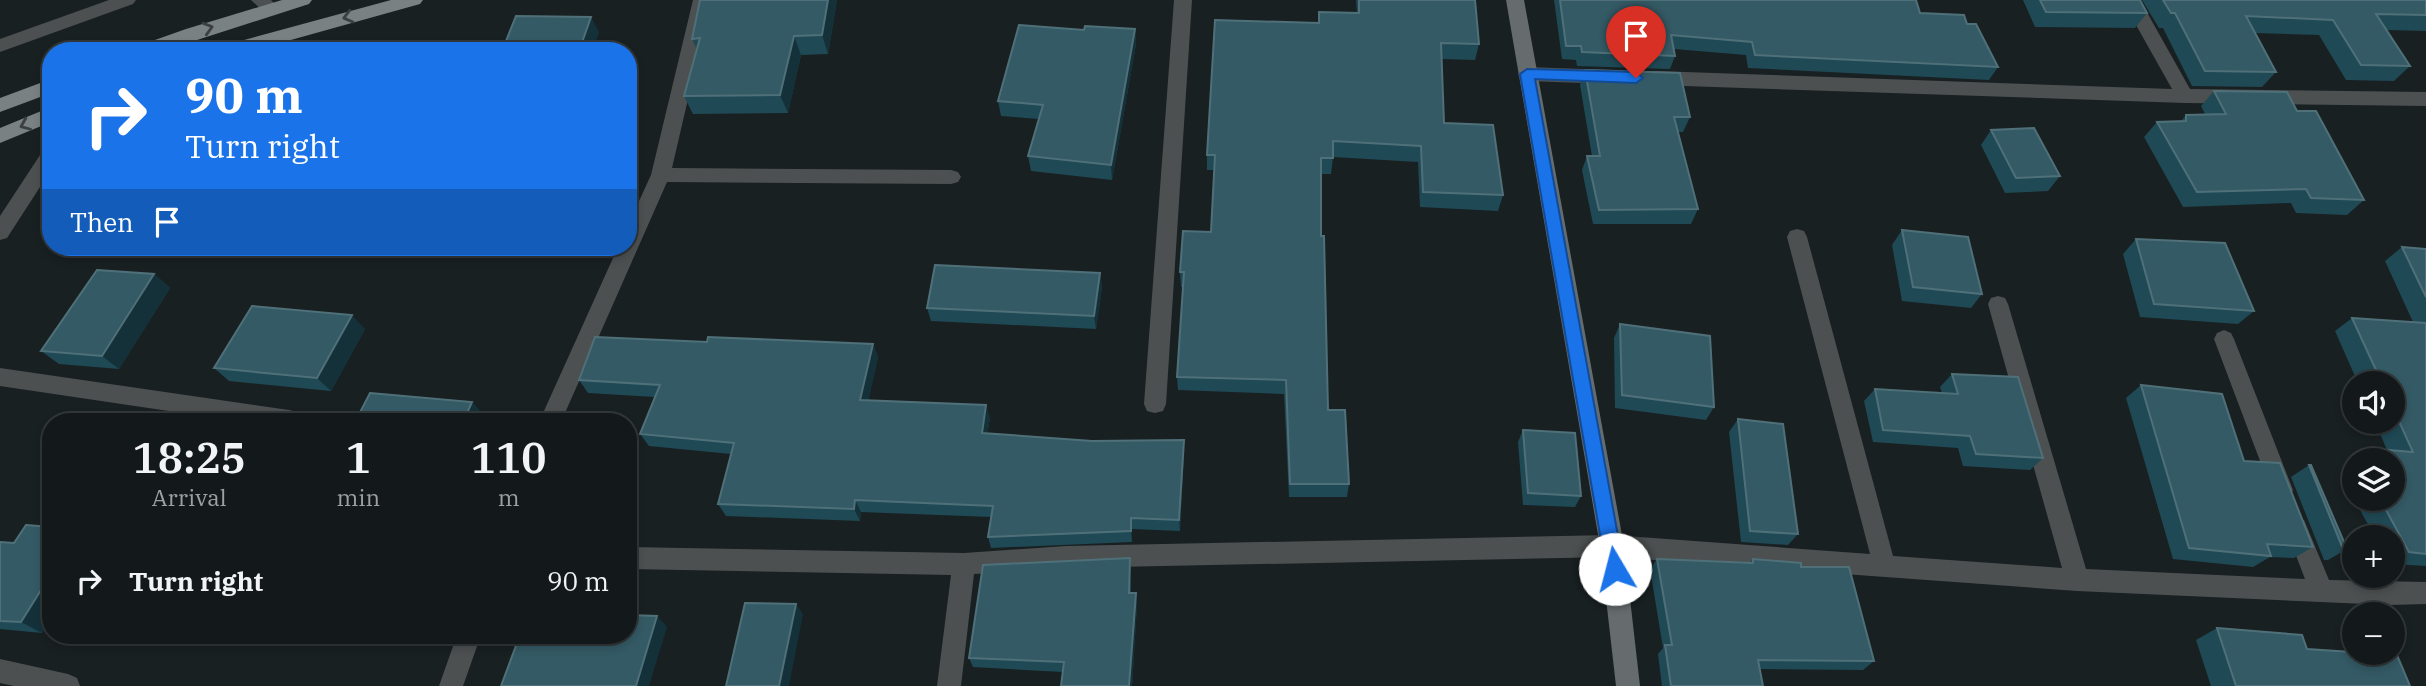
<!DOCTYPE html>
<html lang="en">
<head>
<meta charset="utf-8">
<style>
	:root { --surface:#13181a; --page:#202527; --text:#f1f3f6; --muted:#9da0a2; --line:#323739 }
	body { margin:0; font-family:"IBM Plex Serif",serif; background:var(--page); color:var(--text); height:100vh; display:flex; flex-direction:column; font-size:26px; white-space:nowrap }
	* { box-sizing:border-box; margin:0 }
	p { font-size:23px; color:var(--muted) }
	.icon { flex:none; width:38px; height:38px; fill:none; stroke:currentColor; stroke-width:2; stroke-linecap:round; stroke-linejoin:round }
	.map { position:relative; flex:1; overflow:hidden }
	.drawer { position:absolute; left:42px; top:413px; width:595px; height:231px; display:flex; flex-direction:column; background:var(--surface); border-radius:28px; box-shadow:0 4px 10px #0003,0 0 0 2px var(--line) }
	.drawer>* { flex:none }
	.hud { position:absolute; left:42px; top:42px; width:595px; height:214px; border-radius:28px; box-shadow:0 4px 10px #0003,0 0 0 2px var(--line); background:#1a73e8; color:#fff; overflow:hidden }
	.buttons { position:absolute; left:2342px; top:371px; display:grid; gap:14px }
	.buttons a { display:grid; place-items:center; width:63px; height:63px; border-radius:50%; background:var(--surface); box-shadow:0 4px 10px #0003,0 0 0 2px var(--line); font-size:35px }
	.pin { position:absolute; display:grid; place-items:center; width:60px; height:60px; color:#fff; margin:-72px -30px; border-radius:50% 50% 50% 0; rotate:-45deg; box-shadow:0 0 7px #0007 }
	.pin .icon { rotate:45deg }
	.me { position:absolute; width:77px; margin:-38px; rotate:352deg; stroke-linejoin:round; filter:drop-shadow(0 0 5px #0008) }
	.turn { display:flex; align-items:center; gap:24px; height:147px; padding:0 28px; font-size:32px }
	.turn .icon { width:91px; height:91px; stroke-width:2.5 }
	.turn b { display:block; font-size:49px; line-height:60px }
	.then { display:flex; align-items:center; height:66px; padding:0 28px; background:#0003; gap:14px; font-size:26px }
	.eta { display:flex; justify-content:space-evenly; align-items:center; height:119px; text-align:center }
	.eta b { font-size:42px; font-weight:600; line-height:49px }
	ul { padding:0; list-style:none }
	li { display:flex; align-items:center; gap:21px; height:98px; padding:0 28px }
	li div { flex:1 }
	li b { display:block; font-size:26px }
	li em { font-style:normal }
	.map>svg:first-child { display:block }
</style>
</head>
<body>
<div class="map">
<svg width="2426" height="686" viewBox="0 0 2426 686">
	<rect width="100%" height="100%" fill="#192022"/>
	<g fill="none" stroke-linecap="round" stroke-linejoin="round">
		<!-- street -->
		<path fill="#4d5051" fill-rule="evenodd" d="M 109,0 L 136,0 L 133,4 L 0,52 L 0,39 Z
			M 251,0 L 271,0 L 280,9 L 271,15 L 265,13 Z
			M 693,0 L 711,0 L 672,168 L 951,170 L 958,172 L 961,177 L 958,182 L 951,184 L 667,182 L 561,422 L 539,422 L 618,247 L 628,247 L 628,225 L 651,175 Z
			M 1174,0 L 1192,0 L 1166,404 L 1163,411 L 1155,413 L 1147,411 L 1144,404 Z
			M 2122,0 L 2140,0 L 2190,89 L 2426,92 L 2426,106 L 2185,103 L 1655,85 L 1649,83 L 1646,78 L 1649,73 L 1655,71 L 2172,89 Z
			M 1527,67 L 1612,70 L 1618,72 L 1621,77 L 1618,82 L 1612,84 L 1527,81 L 1521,79 L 1518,74 L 1521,69 Z
			M 51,147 L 51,170 L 7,238 L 0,240 L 0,216 L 44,149 Z
			M 1797,229 L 1804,231 L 1807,237 L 1893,556 L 2062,568 L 1988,304 L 1991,298 L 1998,296 L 2005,298 L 2008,304 L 2086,569 L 2305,579 L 2285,527 L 2288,520 L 2296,517 L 2304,520 L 2329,580 L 2426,582 L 2426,604 L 2389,605 L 2077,591 L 1612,557 L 1066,568 L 974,574 L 961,686 L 937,686 L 951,575 L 628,569 L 628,547 L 964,553 L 1066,546 L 1612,535 L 1870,554 L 1787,237 L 1790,231 Z
			M 2224,330 L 2231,333 L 2234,339 L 2293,490 L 2290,497 L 2282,500 L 2274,497 L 2271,490 L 2214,339 L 2217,333 Z
			M 0,368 L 289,410 L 297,412 L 300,419 L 299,422 L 243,422 L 0,386 Z
			M 457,635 L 481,635 L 463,686 L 439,686 Z
			M 0,659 L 68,674 L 77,678 L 80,686 L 14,686 L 0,683 Z"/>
		<!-- secondary -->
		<path fill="#666c6d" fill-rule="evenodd" d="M 1506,0 L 1524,0 L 1624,546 L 1640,686 L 1616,686 L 1600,546 Z"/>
		<!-- primary -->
		<path fill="#7a8183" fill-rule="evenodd" d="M 282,0 L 312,0 L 309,4 L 163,51 L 135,51 L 138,46 L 186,29 Z
			M 391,0 L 423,0 L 420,4 L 251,51 L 217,51 L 220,46 L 226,45 Z
			M 51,79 L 51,93 L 0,112 L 0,98 Z
			M 51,107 L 51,122 L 0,143 L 0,128 Z"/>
	</g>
	<!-- wall -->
	<path fill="#1f4955" d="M 837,0 L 828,54 L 801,55 L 788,113 L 693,114 L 684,96 L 697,50 L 692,39 Z
		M 1356,0 L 1475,0 L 1479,44 L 1475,60 L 1442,59 L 1444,123 L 1503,195 L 1498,211 L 1420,207 L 1418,162 L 1333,157 L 1331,174 L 1321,174 L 1321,236 L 1328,410 L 1349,484 L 1347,497 L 1289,497 L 1284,394 L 1178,390 L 1177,377 L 1183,287 L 1181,287 L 1180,272 L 1211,232 L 1214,170 L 1207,170 L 1207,155 L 1318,23 L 1319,12 L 1357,13 Z
		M 1554,0 L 1916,0 L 1920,13 L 1967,24 L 1998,67 L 1989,80 L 1748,68 L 1746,55 L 1674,49 L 1675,56 L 1670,69 L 1577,66 L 1576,60 L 1562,59 Z
		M 2023,0 L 2140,0 L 2147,13 L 2135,28 L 2035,27 Z
		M 2142,0 L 2426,0 L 2426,31 L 2387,30 L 2410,66 L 2394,81 L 2346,80 L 2319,35 L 2255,33 L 2276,72 L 2262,87 L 2192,86 L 2163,28 L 2159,28 Z
		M 1135,29 L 1136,44 L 1112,180 L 1031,171 L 1028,156 L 1039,119 L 1001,116 L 998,101 L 1084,30 Z
		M 1585,70 L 1690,117 L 1683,132 L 1678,132 L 1698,209 L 1691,224 L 1593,224 L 1582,170 L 1587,156 L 1592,156 L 1580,85 Z
		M 2214,91 L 2297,111 L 2364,200 L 2347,215 L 2296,213 L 2291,203 L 2183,207 L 2144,137 L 2157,122 L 2181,121 L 2186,115 L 2205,114 L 2201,106 Z
		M 1991,130 L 2060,176 L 2048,191 L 2005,193 L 1981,145 Z
		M 1902,230 L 1982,294 L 1971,308 L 1902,301 L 1892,245 Z
		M 2136,239 L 2254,311 L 2238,324 L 2140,317 L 2123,254 Z
		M 2402,247 L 2426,249 L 2426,566 L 2392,564 L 2392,537 L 2375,537 L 2354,499 L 2392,499 L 2392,460 L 2372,460 L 2387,450 L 2375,422 L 2392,422 L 2392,383 L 2358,383 L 2335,331 L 2352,318 L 2413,322 L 2385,261 Z
		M 1100,273 L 1102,287 L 1096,329 L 931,321 L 927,308 Z
		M 154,274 L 170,288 L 119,369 L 59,364 L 41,351 Z
		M 1620,324 L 1714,407 L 1706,420 L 1615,408 L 1614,338 Z
		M 365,329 L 331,391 L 229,381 L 214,368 Z
		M 707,342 L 873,344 L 878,357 L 868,401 L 990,418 L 987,434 L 1092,441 L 1184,440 L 1184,452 L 1180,531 L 1132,529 L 1132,542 L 991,548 L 988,537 L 991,517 L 861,512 L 860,521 L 726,516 L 718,504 L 731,454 L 649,446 L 640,434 L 655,397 L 588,393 L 579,380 Z
		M 1952,374 L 2043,458 L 2030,470 L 1963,466 L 1958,448 L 1873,442 L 1864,401 L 1875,389 L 1942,393 L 1940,387 Z
		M 2141,385 L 2244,461 L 2313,547 L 2294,558 L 2270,557 L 2253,567 L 2173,559 L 2126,398 Z
		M 1738,419 L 1798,534 L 1788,545 L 1741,542 L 1729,432 Z
		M 1523,430 L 1581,496 L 1575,507 L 1523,505 L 1518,442 Z
		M 2309,465 L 2347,549 L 2328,560 L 2324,560 L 2291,477 Z
		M 2354,473 L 2354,498 L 2344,480 Z
		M 51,527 L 51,618 L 42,633 L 0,629 L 0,542 L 14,543 Z
		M 1130,558 L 1131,569 L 1131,593 L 1137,604 L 1132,686 L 1061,686 L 1063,672 L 973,667 L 969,658 Z
		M 1657,559 L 1750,562 L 1753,559 L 1801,567 L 1874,661 L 1863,670 L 1760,669 L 1763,686 L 1662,686 L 1658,654 L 1663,648 L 1650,569 Z
		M 2217,628 L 2307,649 L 2410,686 L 2211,686 L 2196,640 Z"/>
	<!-- shaded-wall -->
	<path fill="#14313a" d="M 828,0 L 837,0 L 828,54 L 822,35 Z
		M 591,17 L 599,32 L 593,51 L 579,51 Z
		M 1135,29 L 1136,44 L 1112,180 L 1111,165 Z
		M 794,36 L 801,55 L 788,113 L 780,95 Z
		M 1100,273 L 1102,287 L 1096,329 L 1094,316 Z
		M 154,274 L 170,288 L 119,369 L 102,356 Z
		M 352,315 L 365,329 L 331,391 L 317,378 Z
		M 873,344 L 878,357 L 866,413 L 860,400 Z
		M 472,402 L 484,415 L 481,422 L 463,422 Z
		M 986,405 L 990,418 L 985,446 L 982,433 Z
		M 1184,440 L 1184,452 L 1180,531 L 1179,520 Z
		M 855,500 L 861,512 L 860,521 L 854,509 Z
		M 1131,518 L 1132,529 L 1132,542 L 1131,531 Z
		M 1130,558 L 1131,569 L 1130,604 L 1129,593 Z
		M 51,574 L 51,618 L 42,633 L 21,622 Z
		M 1136,593 L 1137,604 L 1132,686 L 1129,686 Z
		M 796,604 L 803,614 L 789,686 L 779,686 Z
		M 657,616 L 667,627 L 649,686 L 636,686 Z"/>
	<!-- building -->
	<path fill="#345a65" stroke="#4f7079" stroke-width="2" d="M 700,0 L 828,0 L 822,35 L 794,36 L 780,95 L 684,96 L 700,38 L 692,39 Z
		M 1359,0 L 1475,0 L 1479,44 L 1441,43 L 1444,123 L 1493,125 L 1503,195 L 1423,192 L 1421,146 L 1333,141 L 1333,158 L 1321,158 L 1321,236 L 1324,236 L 1328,410 L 1345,410 L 1349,484 L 1290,484 L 1286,380 L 1177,377 L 1184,272 L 1180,272 L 1183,231 L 1211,232 L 1215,155 L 1207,155 L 1215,20 L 1319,23 L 1319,12 L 1359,13 Z
		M 1560,0 L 1916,0 L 1920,13 L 1964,15 L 1967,24 L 1976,24 L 1998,67 L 1755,55 L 1752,42 L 1671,35 L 1675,56 L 1582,52 L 1581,46 L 1566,46 Z
		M 2040,0 L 2140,0 L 2147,13 L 2046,12 Z
		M 2163,0 L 2426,0 L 2426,15 L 2376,14 L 2410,66 L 2361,65 L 2333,20 L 2246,16 L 2276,72 L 2205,71 L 2175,13 L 2171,13 Z
		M 516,16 L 591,17 L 579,51 L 502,51 Z
		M 1019,25 L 1084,30 L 1085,26 L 1135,29 L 1111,165 L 1028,156 L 1043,105 L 998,101 Z
		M 1585,70 L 1680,73 L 1690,117 L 1674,117 L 1698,209 L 1599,210 L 1587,156 L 1600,156 Z
		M 2214,91 L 2287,92 L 2297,111 L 2316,111 L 2364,200 L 2311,198 L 2306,189 L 2197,192 L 2157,122 L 2186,121 L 2186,115 L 2226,114 Z
		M 2034,128 L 2060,176 L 2016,178 L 1991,130 Z
		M 1902,230 L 1968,237 L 1982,294 L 1913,287 Z
		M 2136,239 L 2225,243 L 2254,311 L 2154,304 Z
		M 2402,247 L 2426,249 L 2426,297 Z
		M 935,265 L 1100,273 L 1094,316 L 927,308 Z
		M 97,270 L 154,274 L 102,356 L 41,351 Z
		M 252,306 L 352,315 L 317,378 L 214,368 Z
		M 2352,318 L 2426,323 L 2426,554 L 2409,552 L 2380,499 L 2392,499 L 2392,469 L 2397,470 L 2388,450 L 2413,452 L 2392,406 L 2392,383 L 2382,383 Z
		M 1620,324 L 1710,336 L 1714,407 L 1622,395 Z
		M 595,337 L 707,342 L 708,337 L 873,344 L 860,400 L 986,405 L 982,433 L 1092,441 L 1184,440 L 1179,520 L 1131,518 L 1131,531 L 988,537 L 993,506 L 855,500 L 854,509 L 718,504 L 734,443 L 640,434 L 660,385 L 579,380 Z
		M 1952,374 L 2018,377 L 2043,458 L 1976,454 L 1970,436 L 1883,430 L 1875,389 L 1958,394 Z
		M 2141,385 L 2222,394 L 2244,461 L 2280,463 L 2313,547 L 2267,544 L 2271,556 L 2189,548 Z
		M 370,393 L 472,402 L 463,422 L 355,422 Z
		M 1738,419 L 1783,424 L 1798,534 L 1750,531 Z
		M 1523,430 L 1575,433 L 1581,496 L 1528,493 Z
		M 2309,465 L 2311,465 L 2347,549 L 2343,549 Z
		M 26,525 L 51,527 L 51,574 L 21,622 L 0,621 L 0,542 L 14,543 Z
		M 1130,558 L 1129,593 L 1136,593 L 1129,686 L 1061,686 L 1064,662 L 969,658 L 983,565 Z
		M 1657,559 L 1753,563 L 1753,559 L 1801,563 L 1801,567 L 1849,567 L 1874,661 L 1758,660 L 1763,686 L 1671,686 L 1665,645 L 1672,645 Z
		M 745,603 L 796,604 L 779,686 L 726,686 Z
		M 628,615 L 657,616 L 636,686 L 501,686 L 520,635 L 628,635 Z
		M 2217,628 L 2302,635 L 2307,649 L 2397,655 L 2410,686 L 2236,686 Z"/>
	<!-- one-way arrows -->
	<defs><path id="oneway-chevron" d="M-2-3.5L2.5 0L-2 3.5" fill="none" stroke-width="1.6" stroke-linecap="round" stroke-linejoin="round" transform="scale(1.75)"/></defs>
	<g stroke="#3b3f40">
		<use href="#oneway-chevron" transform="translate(348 17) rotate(165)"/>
		<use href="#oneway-chevron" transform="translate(208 28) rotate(-16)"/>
		<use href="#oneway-chevron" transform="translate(25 125) rotate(157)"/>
	</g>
	<!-- route -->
	<path fill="#1a73e8" stroke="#114b97" stroke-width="2" d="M 1527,69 L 1636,72 L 1643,78 L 1636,83 L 1535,79 L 1624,569 L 1621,575 L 1615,578 L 1609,575 L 1606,569 L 1520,74 Z"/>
</svg>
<div class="buttons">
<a><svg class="icon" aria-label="sound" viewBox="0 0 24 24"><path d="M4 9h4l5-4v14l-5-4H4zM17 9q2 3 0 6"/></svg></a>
<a><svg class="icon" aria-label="layers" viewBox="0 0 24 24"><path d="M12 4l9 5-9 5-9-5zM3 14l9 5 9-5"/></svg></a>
<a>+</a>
<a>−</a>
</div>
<div class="pin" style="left:1636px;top:78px;background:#d93025"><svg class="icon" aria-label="arrive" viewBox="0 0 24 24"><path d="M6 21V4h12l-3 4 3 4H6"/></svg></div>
<svg class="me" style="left:1615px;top:569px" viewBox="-20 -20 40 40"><circle r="19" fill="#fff"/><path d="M0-13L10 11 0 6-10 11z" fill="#1a73e8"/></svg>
<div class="hud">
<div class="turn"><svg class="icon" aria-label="right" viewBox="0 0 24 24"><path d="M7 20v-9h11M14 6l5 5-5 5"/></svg><div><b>90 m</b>Turn right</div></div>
<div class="then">Then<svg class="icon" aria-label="arrive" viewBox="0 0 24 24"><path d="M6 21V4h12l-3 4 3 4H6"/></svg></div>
</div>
<section class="drawer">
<div class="eta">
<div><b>18:25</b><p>Arrival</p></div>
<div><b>1</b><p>min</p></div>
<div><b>110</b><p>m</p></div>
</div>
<ul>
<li><svg class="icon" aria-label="right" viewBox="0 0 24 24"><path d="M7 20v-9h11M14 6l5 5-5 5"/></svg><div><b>Turn right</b></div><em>90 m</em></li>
</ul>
</section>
</div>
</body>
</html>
